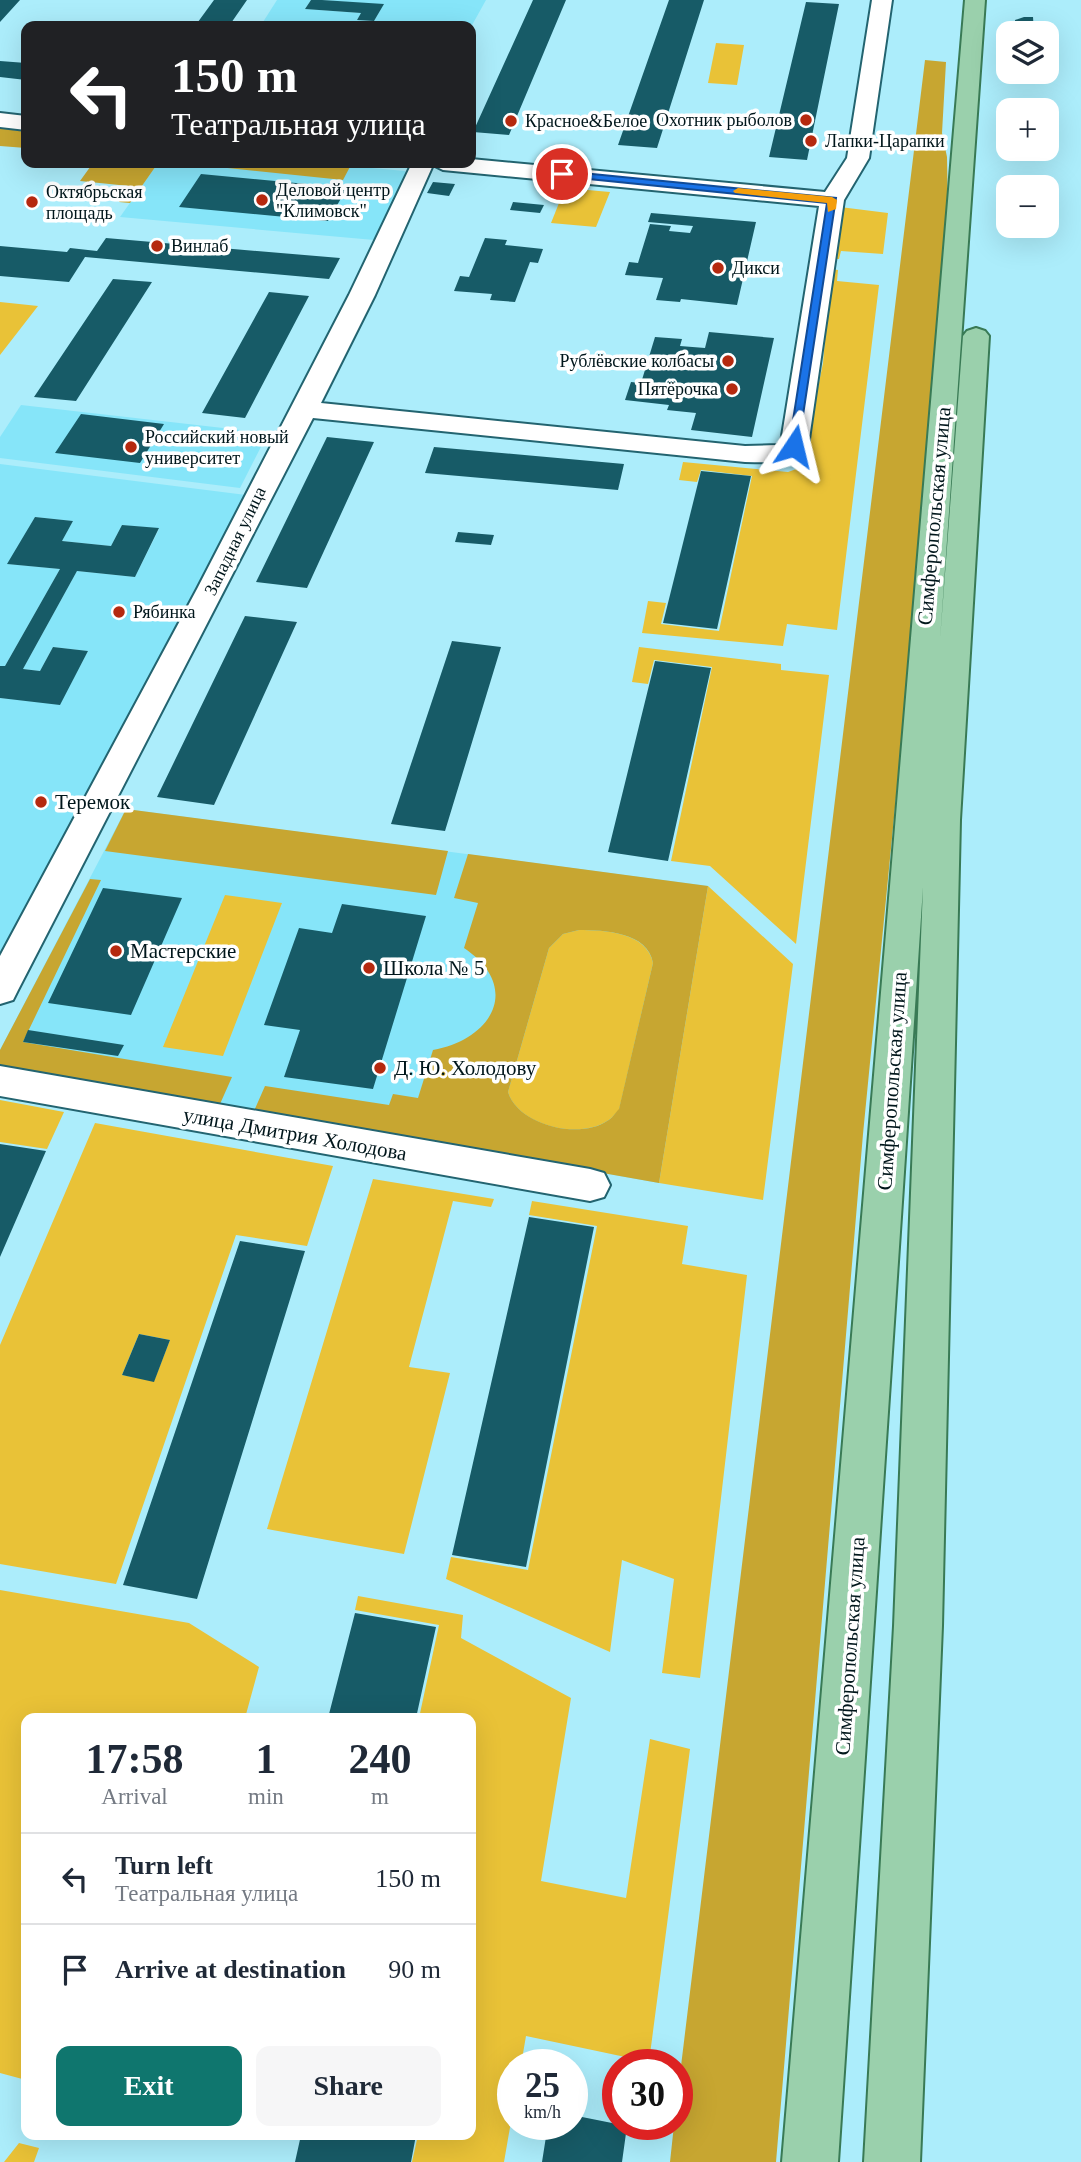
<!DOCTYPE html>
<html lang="en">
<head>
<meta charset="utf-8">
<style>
	:root { --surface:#fff; --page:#f6f6f7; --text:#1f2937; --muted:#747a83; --line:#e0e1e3; --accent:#0f766e }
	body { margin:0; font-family:"Times New Roman",serif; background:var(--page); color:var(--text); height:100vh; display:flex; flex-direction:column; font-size:26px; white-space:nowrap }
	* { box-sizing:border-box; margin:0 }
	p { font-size:23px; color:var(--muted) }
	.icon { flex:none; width:38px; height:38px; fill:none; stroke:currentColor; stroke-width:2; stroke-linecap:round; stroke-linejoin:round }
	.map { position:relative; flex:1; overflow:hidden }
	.side { position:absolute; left:21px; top:1713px; width:455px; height:427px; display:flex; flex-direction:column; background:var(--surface); border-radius:14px; box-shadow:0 7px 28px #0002 }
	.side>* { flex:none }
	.hud { position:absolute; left:21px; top:21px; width:455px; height:147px; border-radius:14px; box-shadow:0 7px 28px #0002; background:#202124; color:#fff; overflow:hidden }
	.buttons { position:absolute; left:996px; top:21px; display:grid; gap:14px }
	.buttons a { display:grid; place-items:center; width:63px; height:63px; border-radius:14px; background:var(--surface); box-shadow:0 7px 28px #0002; font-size:35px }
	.speed { position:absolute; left:497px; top:2049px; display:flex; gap:14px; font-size:35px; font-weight:700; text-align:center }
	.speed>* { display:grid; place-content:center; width:91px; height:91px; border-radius:50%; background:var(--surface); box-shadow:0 7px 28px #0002; line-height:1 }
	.speed small { font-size:18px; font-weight:400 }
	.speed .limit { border:10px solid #d22; background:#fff; color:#111 }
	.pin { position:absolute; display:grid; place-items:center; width:60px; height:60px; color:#fff; margin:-30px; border:4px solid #fff; border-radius:50%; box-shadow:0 2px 7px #0007 }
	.me { position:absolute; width:77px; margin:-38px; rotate:10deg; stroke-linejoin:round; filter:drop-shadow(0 0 5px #0008) }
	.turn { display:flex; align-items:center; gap:24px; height:147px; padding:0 35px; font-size:32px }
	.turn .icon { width:91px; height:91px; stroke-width:2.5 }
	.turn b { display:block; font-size:49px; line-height:60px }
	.eta { display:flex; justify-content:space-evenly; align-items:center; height:119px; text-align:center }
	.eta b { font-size:42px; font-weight:700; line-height:49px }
	.action { display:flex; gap:14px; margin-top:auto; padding:14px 35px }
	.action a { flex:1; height:80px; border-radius:14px; background:var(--accent); color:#fff; font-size:28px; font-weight:700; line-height:80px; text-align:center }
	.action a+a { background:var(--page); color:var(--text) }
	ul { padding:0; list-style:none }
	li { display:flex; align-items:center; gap:21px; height:91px; padding:0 35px; border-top:2px solid var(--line) }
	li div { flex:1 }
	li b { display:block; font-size:26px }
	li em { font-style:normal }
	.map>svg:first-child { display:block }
</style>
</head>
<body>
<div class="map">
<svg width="1081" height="2162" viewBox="0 0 1081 2162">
	<rect width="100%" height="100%" fill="#acedfb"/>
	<!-- built -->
	<path fill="#86e5f9" d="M 277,0 L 311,0 L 305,9 L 361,13 L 357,20 L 374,21 L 383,5 L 322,0 L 486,0 L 471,27 L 318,26 L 263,22 Z
		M 158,163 L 317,163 L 405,171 L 406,175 L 374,240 L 120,217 Z
		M 21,405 L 268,433 L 240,488 L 0,458 L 0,437 Z
		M 0,464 L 246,495 L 0,960 L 0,698 L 60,704 L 88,651 L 53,647 L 40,671 L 23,669 L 77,571 L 135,577 L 159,529 L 122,525 L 111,546 L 62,541 L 73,521 L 35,517 L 8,564 L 60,569 L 5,666 L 0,666 Z
		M 126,809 L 708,886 L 659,1183 L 0,1065 L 0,1050 Z"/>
	<!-- green -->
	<path fill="#e9c237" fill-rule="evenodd" d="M 716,43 L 744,45 L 737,85 L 708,83 Z
		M 565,188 L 610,192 L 596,227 L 551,223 Z
		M 840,207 L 888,213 L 883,254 L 841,251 L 839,259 L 833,259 Z
		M 831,269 L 838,270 L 837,281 L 879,285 L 837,630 L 787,624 L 783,646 L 642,633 L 648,601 L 666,603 L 661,624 L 719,631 L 752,476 L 701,470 L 697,482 L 679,480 L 683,462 L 788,472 L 802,467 L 823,363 Z
		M 0,302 L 38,306 L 0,355 Z
		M 639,647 L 781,664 L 781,670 L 829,675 L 796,944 L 710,866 L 671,861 L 712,667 L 654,660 L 648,684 L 632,682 Z
		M 708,886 L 793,964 L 763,1200 L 659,1183 Z
		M 225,895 L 282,903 L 223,1056 L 163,1047 Z
		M 579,930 C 604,930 647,932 653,963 L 619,1110 C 615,1113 612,1119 607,1121 C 578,1140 518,1125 508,1092 L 549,948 L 563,934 Z
		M 0,1100 L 64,1112 L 47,1149 L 0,1142 Z
		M 95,1123 L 333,1166 L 307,1246 L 236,1235 L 116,1584 L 0,1564 L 0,1345 ZM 139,1334 L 170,1340 L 154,1381 L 122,1375 Z
		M 373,1179 L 494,1199 L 491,1207 L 453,1201 L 409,1367 L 450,1373 L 404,1554 L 267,1529 Z
		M 532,1201 L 688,1226 L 682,1264 L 747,1275 L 700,1678 L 662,1673 L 674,1579 L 622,1560 L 610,1652 L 446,1579 L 451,1557 L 528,1570 L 597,1226 L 529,1215 Z
		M 0,1590 L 189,1623 L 259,1667 L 245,1718 L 26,1718 L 26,2080 L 0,2073 Z
		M 358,1596 L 463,1615 L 461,1638 L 571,1698 L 541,1881 L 626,1898 L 650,1739 L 690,1749 L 649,2062 L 526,2036 L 521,2065 L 513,2065 L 513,2110 L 504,2162 L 412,2162 L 418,2135 L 471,2135 L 471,1718 L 419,1718 L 439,1625 L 355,1610 Z
		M 19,2143 L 39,2148 L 34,2162 L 4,2162 Z"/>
	<!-- forest -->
	<path fill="#c7a631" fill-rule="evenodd" d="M 925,60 L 946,62 L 942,133 L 947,157 L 948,215 L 911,644 L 863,1134 L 776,2162 L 670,2162 L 674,2125 L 677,2124 L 677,2099 Z
		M 0,128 L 26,132 L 26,148 L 0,146 Z
		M 93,163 L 158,163 L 130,203 L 119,202 L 129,186 L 80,181 Z
		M 200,163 L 352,163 L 343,180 L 199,165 Z
		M 126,809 L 448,851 L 436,895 L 105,851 Z
		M 468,854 L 708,886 L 659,1183 L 254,1111 L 265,1086 L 389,1105 L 393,1094 L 418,1098 L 433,1050 C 493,1039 522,987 464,948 L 478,903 L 454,898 ZM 579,930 C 604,930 648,932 653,963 L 619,1109 C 615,1113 612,1119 607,1121 C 579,1140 518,1125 508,1092 L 549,948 L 563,934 Z
		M 90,879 L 101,880 L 23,1042 L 232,1077 L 220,1104 L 0,1065 L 0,1050 Z"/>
	<!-- building -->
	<path fill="#175b67" d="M 0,0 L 20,0 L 0,22 Z
		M 214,0 L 247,0 L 229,26 L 195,26 Z
		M 311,0 L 322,0 L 384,4 L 374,21 L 357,20 L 361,13 L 305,9 Z
		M 533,0 L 566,0 L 509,135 L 473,132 Z
		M 669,0 L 704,0 L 657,148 L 618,145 Z
		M 806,2 L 839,4 L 807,160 L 769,157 Z
		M 1024,17 L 1033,17 L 1034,33 L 1016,33 L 1015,20 Z
		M 0,61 L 26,63 L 26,80 L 0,77 Z
		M 201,174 L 317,185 L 347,188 L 328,221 L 179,207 Z
		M 433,182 L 455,184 L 449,196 L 427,193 Z
		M 513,202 L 544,205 L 540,213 L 510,210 Z
		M 651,213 L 756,222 L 737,305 L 681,299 L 680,302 L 656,300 L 663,278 L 625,275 L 629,262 L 638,263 L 650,224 L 671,226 L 669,231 L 690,233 L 693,226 L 648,222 Z
		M 106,238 L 233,249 L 340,258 L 329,279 L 85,257 L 69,282 L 0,276 L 0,246 L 67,252 L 70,248 L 97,251 Z
		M 485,238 L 507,240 L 505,245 L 543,249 L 538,263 L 530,262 L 515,302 L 490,300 L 492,294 L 454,291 L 460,276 L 469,277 Z
		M 113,279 L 152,282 L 76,401 L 34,397 Z
		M 269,292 L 309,296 L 245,418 L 202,413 Z
		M 709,332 L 774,338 L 752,437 L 691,430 L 696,413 L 667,410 L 669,405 L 625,400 L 631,382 L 641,383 L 655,337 L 682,339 L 680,346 L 705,348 Z
		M 81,414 L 164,424 L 140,463 L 55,453 Z
		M 327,437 L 374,442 L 307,588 L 256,582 Z
		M 434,447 L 624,464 L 618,490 L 425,473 Z
		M 701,471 L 751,476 L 717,629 L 663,623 Z
		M 35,517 L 73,521 L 62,541 L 111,546 L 122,525 L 159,528 L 135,577 L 77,571 L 23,669 L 40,671 L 53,647 L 88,651 L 60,705 L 0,698 L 0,666 L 5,666 L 60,569 L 7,564 Z
		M 458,532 L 494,535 L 491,545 L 455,542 Z
		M 245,616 L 297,622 L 214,805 L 157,797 Z
		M 452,641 L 501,647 L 445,831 L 391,824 Z
		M 655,661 L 711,668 L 668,861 L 608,852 Z
		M 103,888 L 182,898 L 131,1015 L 48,1003 Z
		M 342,904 L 426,916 L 373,1089 L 284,1077 L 300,1030 L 264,1025 L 299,928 L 332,933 Z
		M 28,1030 L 124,1045 L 118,1056 L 23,1042 Z
		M 0,1144 L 46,1151 L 0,1257 Z
		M 529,1217 L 594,1227 L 526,1567 L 452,1555 Z
		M 240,1241 L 305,1251 L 197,1599 L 123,1585 Z
		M 139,1334 L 170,1340 L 154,1382 L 122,1375 Z
		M 355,1613 L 436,1627 L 416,1718 L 328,1718 Z
		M 572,2115 L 627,2126 L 622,2162 L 542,2162 L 548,2124 L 572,2124 Z
		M 301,2135 L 416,2135 L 411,2162 L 295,2162 Z"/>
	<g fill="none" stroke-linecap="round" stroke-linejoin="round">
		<!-- minor casing -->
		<g stroke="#236470" stroke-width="4">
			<path id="minor" d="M 872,0 L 892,0 L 869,158 L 844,200 L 808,446 C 794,466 767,462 745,462 L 313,418 L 18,990 L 13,1000 L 0,1004 L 0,956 L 197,589 L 349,295 L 412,163 L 471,163 L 471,159 L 825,192 L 847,158 ZM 433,165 L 443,170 L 819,206 L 781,442 L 777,445 L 745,446 L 321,403 L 375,295 Z
				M 0,113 L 26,116 L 26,130 L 0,127 Z
				M 0,1066 L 590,1169 L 604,1173 L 610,1185 L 604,1197 L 590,1201 L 0,1096 Z"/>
		</g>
		<!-- major casing -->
		<g stroke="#397a55" stroke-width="4">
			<path id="major" d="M 965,0 L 985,0 L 940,640 L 963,336 L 967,331 L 976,328 L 985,331 L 989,336 L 960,820 L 942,1626 L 920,2162 L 864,2162 L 894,1626 L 923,887 L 838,2162 L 782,2162 Z"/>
		</g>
		<!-- minor -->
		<use href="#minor" fill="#fff" fill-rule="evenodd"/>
		<!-- major -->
		<use href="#major" fill="#9ad0ac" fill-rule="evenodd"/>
	</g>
	<!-- route -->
	<path fill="#1a73e8" stroke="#114b97" stroke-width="2" d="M 562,171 L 836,198 L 798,448 L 789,446 L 827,203 L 559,176 L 557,174 Z"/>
	<!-- slow -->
	<path fill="#f59e0b" d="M 738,188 L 832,197 L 837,200 L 836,209 L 828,212 L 827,203 L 735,193 L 733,191 Z"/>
	<!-- markers -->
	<g fill="#b5290f" stroke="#fff" stroke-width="2.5">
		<circle cx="806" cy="120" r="7"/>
		<circle cx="511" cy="121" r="7"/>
		<circle cx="811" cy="141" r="7"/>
		<circle cx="262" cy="200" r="7"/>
		<circle cx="32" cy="202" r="7"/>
		<circle cx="157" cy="246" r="7"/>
		<circle cx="718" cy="268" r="7"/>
		<circle cx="728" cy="361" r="7"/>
		<circle cx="732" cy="389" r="7"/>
		<circle cx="131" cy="447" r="7"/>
		<circle cx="119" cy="612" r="7"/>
		<circle cx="41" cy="802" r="7"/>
		<circle cx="116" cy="951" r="7"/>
		<circle cx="369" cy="968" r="7"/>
		<circle cx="380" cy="1068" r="7"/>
	</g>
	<g text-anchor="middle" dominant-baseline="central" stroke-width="7" stroke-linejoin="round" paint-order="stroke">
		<!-- far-poi labels -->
		<g font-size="18" fill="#00161b" stroke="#fff" text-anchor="start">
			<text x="792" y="120" text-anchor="end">Охотник рыболов</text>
			<text x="525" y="121">Красное&amp;Белое</text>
			<text x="825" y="141">Лапки-Царапки</text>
			<text x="276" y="190">Деловой центр<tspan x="276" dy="21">"Климовск"</tspan></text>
			<text x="46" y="192">Октябрьская<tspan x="46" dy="21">площадь</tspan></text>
			<text x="171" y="246">Винлаб</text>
			<text x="732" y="268">Дикси</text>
			<text x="714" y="361" text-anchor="end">Рублёвские колбасы</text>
			<text x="718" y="389" text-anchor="end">Пятёрочка</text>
			<text x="145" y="437">Российский новый<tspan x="145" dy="21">университет</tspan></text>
			<text x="133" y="612">Рябинка</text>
		</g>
		<!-- far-street labels -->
		<g font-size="18" fill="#00161b" stroke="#fff">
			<text transform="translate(235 541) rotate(-64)">Западная улица</text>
		</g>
		<!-- street labels -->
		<g font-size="21" fill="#00161b" stroke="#fff">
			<text transform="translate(934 516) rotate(-85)">Симферопольская улица</text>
			<text transform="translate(892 1081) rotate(-86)">Симферопольская улица</text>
			<text transform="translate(295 1134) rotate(10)">улица Дмитрия Холодова</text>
			<text transform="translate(850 1646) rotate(-86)">Симферопольская улица</text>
		</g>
		<!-- poi labels -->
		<g font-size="21" fill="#00161b" stroke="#fff" text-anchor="start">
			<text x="55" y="802">Теремок</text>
			<text x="130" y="951">Мастерские</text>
			<text x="383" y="968">Школа № 5</text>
			<text x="394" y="1068">Д. Ю. Холодову</text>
		</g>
	</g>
</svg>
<div class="buttons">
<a><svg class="icon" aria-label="layers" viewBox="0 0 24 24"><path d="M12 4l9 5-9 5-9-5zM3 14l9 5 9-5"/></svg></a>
<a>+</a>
<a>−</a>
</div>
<div class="speed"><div>25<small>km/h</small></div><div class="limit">30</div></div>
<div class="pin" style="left:562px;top:174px;background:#d93025"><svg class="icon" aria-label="arrive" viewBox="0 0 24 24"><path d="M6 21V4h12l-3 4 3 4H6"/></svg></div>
<svg class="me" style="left:794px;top:446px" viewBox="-20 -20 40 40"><path d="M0-17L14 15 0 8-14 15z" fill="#1a73e8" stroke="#fff" stroke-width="4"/></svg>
<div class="hud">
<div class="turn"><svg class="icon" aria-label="left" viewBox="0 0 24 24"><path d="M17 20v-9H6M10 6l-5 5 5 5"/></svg><div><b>150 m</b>Театральная улица</div></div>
</div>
<section class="side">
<div class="eta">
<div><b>17:58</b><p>Arrival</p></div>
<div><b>1</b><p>min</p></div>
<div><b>240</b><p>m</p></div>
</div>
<ul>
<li><svg class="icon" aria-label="left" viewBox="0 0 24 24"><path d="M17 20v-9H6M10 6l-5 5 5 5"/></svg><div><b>Turn left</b><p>Театральная улица</p></div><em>150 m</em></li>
<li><svg class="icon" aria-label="arrive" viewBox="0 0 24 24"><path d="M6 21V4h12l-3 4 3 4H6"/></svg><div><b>Arrive at destination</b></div><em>90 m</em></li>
</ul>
<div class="action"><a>Exit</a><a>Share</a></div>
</section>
</div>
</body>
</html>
